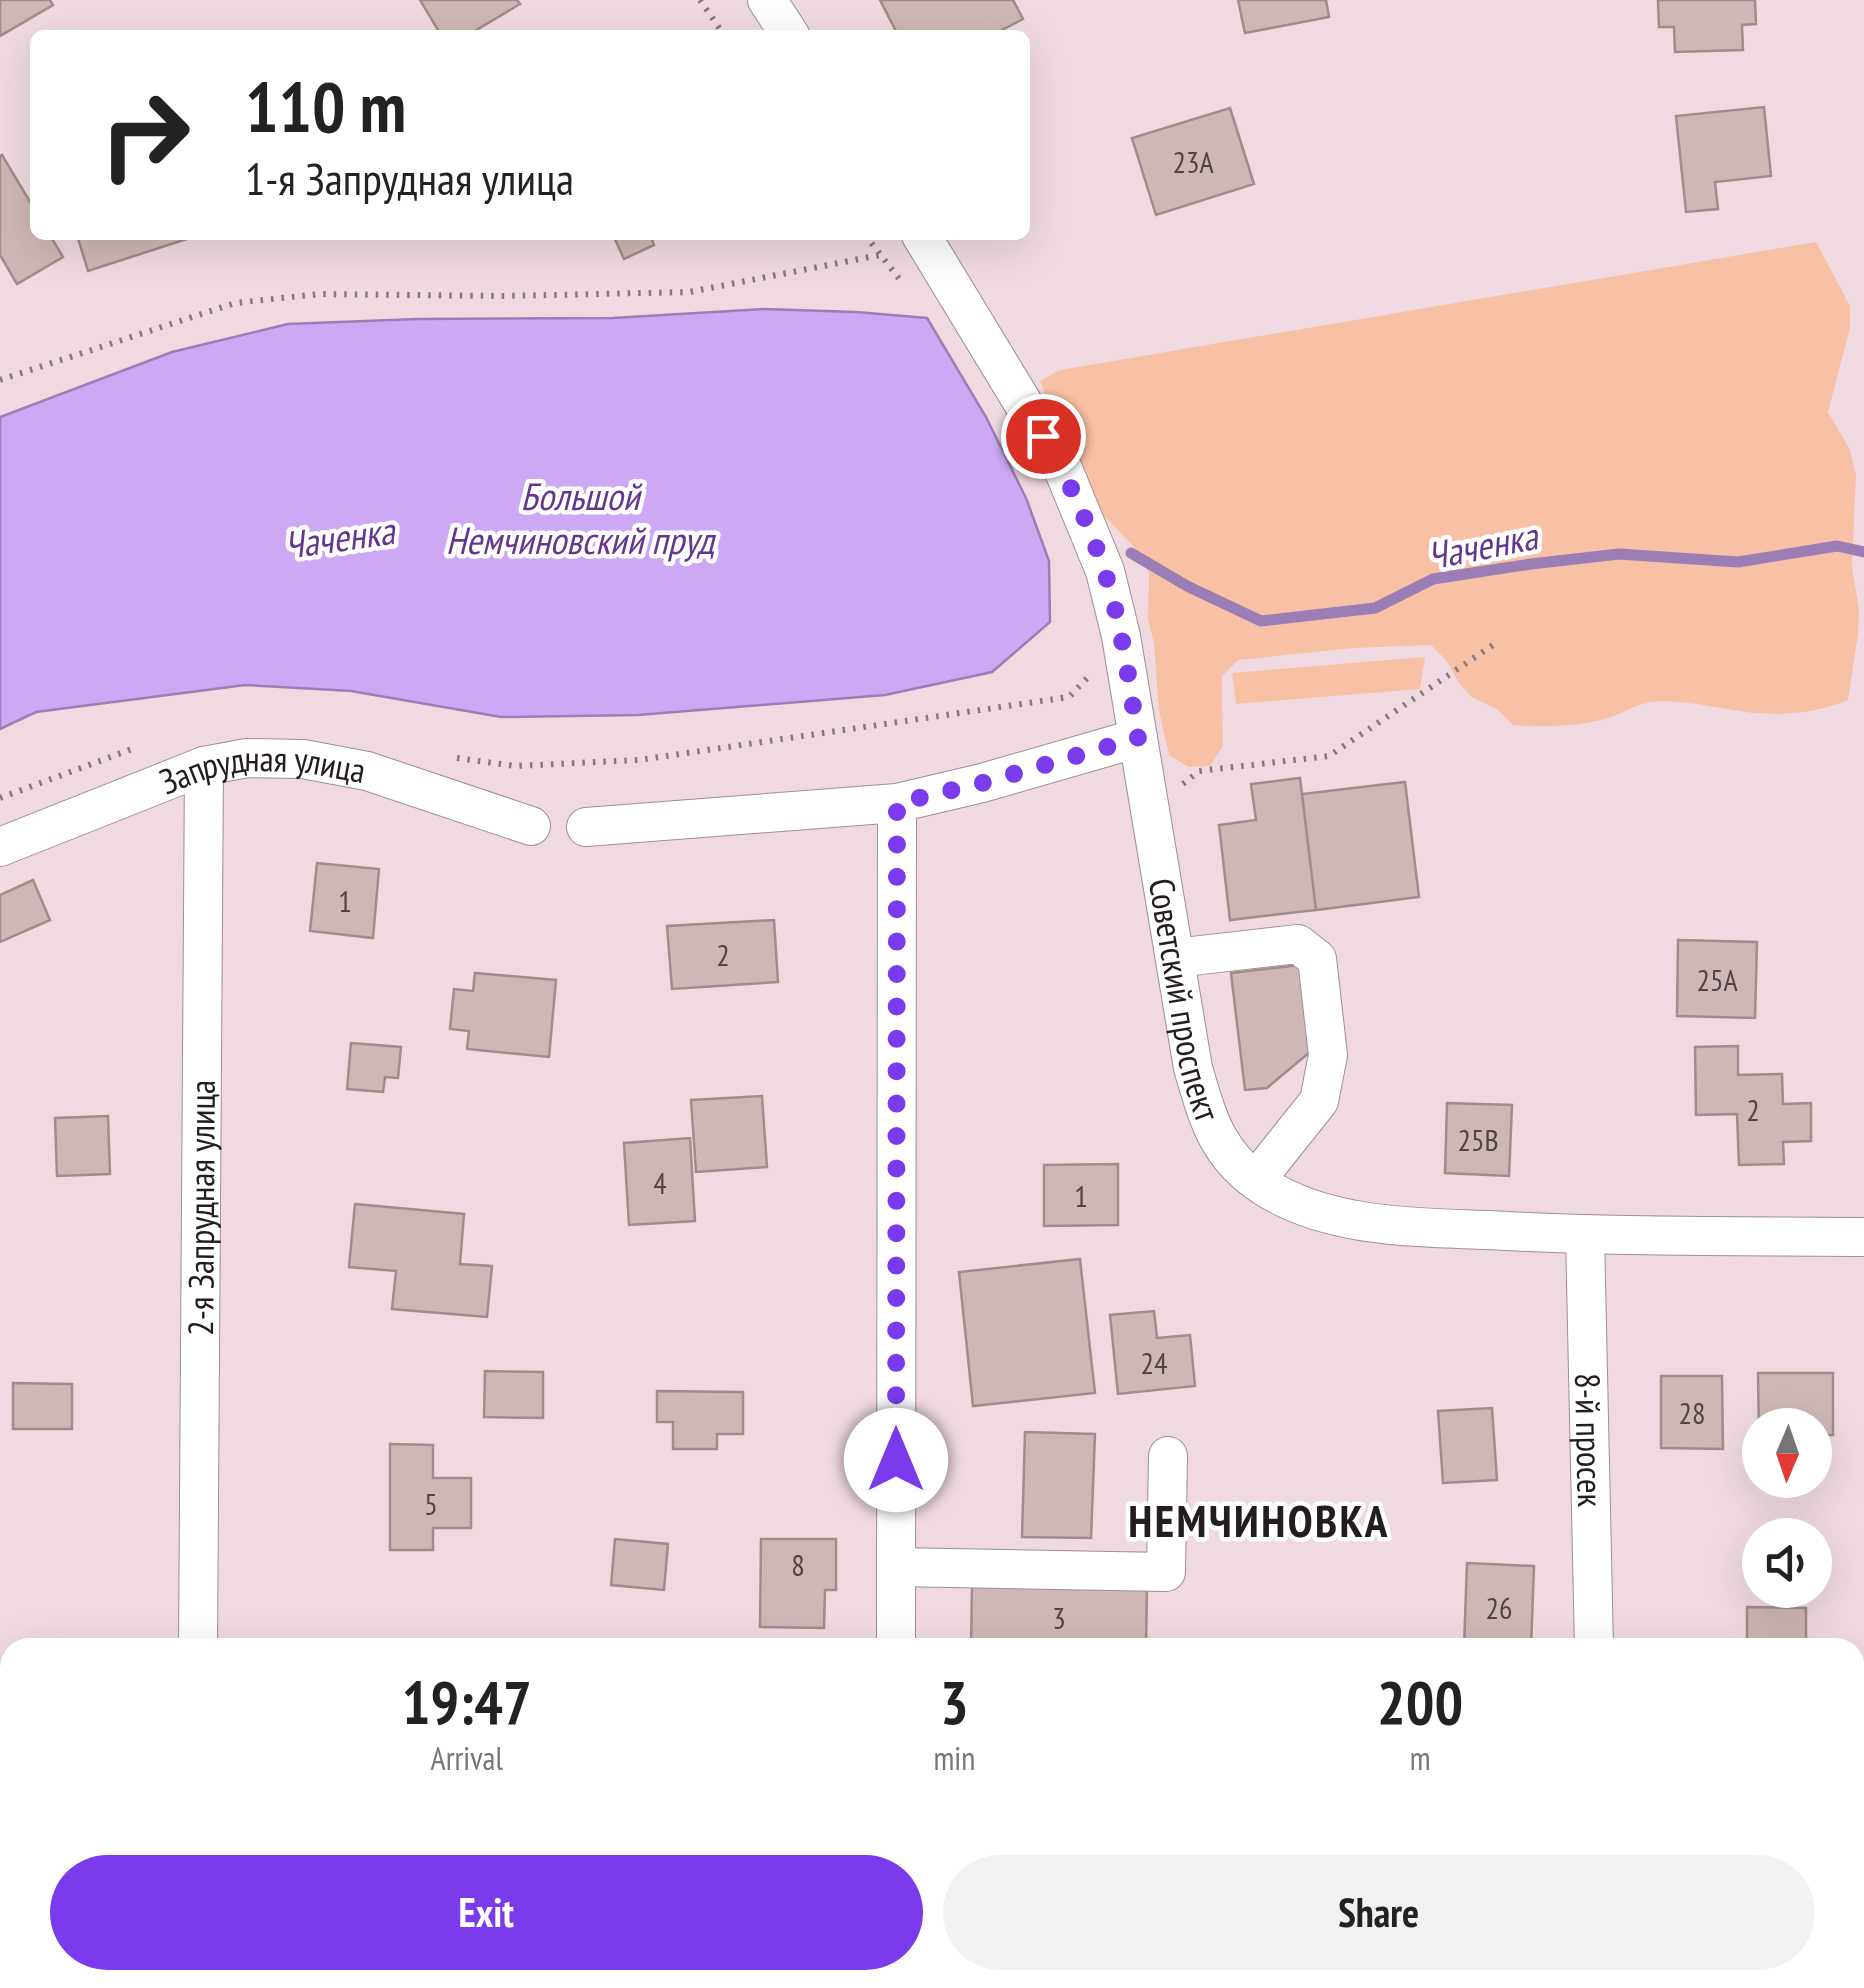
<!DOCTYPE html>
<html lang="en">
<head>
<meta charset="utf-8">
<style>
	:root { --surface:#fff; --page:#f2f2f2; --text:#222; --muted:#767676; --accent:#7c3aed }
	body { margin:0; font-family:"PT Sans Narrow",sans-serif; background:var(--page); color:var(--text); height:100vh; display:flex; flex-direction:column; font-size:38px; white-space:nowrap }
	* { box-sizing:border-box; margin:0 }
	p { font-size:32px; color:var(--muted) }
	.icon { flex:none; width:55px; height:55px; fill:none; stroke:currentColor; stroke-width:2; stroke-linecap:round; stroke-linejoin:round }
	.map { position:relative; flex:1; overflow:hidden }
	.panel { position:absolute; left:0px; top:1638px; width:1865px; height:352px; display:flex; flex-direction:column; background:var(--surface); border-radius:30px 30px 0 0; box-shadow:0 10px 40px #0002 }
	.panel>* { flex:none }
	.banner { position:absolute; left:30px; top:30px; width:1000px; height:210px; border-radius:15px; box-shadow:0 10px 40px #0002; background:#fff; color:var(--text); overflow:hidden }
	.needle { width:65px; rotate:182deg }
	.fabs { position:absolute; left:1742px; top:1408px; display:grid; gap:20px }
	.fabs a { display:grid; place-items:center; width:90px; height:90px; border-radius:50%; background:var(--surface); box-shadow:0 10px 40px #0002; font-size:50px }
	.pin { position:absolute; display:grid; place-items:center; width:85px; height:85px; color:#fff; margin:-42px; border:5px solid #fff; border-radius:50%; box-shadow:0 2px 10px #0007 }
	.me { position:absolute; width:110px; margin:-55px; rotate:0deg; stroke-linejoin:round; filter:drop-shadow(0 0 8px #0008) }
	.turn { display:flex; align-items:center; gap:35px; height:210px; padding:0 50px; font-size:45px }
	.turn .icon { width:130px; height:130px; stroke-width:2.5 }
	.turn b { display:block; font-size:70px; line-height:85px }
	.eta { display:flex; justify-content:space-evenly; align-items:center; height:170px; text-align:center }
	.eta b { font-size:60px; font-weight:600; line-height:70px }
	.primary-button { display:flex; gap:20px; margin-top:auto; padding:20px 50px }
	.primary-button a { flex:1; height:115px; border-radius:60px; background:var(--accent); color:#fff; font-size:40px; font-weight:600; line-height:115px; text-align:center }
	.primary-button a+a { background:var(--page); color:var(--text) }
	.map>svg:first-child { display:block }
</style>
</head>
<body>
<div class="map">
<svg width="1864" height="1988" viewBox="0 0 1864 1988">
	<rect width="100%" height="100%" fill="#efdae1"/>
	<!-- green -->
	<path fill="#f8c0a5" d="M 1816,242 L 1850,306 L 1850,328 L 1828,412 L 1850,450 L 1856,475 L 1852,566 L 1859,610 L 1858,634 L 1848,700 C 1814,715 1770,717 1734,710 C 1710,706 1672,699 1649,702 C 1634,705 1620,715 1605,719 C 1576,727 1543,727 1513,725 L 1497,709 L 1473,698 L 1458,682 L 1447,661 L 1431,645 L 1353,648 L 1238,660 L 1222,676 L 1223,746 L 1210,766 L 1189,767 L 1169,755 L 1159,711 L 1154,643 L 1148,620 L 1149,574 L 1139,552 L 1100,512 L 1068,443 L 1061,421 L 1048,402 L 1040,381 L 1060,370 Z
		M 1425,657 L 1420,689 L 1236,704 L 1232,673 Z"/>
	<!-- water -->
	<path fill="#cda8f5" stroke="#9a7eb5" stroke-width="2.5" d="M 764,309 L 856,312 L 927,318 L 986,417 L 1026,498 L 1049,561 L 1050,622 L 992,672 L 885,695 L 638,715 L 501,717 L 351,691 L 245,685 L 36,712 L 0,729 L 0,417 L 172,352 L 288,324 L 417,319 L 613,318 Z"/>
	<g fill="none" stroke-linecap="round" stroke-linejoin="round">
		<!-- stream -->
		<path stroke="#9a7eb5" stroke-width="11" d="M 1131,553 L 1187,586 L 1261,621 L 1375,608 L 1433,579 L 1531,564 L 1619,554 L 1738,562 L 1837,546 L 1864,552"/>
	</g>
	<!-- building -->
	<path fill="#cdb8b7" stroke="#a08c8b" stroke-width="2.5" d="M 0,0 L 50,0 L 53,5 L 0,36 Z
		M 420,0 L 517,0 L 520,4 L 468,35 L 441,35 Z
		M 880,0 L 1013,0 L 1023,19 L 992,35 L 898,35 Z
		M 1238,0 L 1326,0 L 1329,17 L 1245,33 Z
		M 1658,0 L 1755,0 L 1756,24 L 1742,25 L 1743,50 L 1675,52 L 1674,27 L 1659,27 Z
		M 1764,107 L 1771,176 L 1715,182 L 1718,209 L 1686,212 L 1676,116 Z
		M 1230,108 L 1254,184 L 1156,215 L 1132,138 Z
		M 2,155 L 35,210 L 35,235 L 50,235 L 63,257 L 17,284 L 0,255 L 0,156 Z
		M 77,235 L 199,235 L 88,271 Z
		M 613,235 L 650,235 L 654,245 L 624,259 Z
		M 1300,778 L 1316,910 L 1230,920 L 1219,825 L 1256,820 L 1251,784 Z
		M 1405,782 L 1419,897 L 1316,910 L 1302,794 Z
		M 317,863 L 379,869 L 373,938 L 310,931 Z
		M 33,880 L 50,920 L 0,942 L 0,895 Z
		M 774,920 L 778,982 L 672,989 L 667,926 Z
		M 1678,940 L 1757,942 L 1755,1018 L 1677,1016 Z
		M 1300,965 L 1310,1052 L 1267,1088 L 1245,1090 L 1231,973 Z
		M 475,973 L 556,980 L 549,1057 L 467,1049 L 469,1031 L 450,1029 L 454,989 L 473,991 Z
		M 351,1043 L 401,1047 L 398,1078 L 385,1077 L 383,1092 L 347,1089 Z
		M 1738,1046 L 1738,1075 L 1782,1074 L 1783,1104 L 1811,1103 L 1811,1141 L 1783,1142 L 1784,1164 L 1739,1165 L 1737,1114 L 1696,1115 L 1695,1047 Z
		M 762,1096 L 767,1167 L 696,1172 L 691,1100 Z
		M 1447,1103 L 1512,1105 L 1509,1176 L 1445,1173 Z
		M 108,1116 L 110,1174 L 57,1176 L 55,1118 Z
		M 690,1138 L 695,1221 L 629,1225 L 624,1143 Z
		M 1118,1164 L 1118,1225 L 1044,1226 L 1044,1165 Z
		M 355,1204 L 464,1214 L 460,1264 L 492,1266 L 487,1317 L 392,1309 L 396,1271 L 349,1267 Z
		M 1080,1259 L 1095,1393 L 973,1406 L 959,1272 Z
		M 1154,1311 L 1157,1338 L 1190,1335 L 1195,1386 L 1118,1394 L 1110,1315 Z
		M 485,1371 L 543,1372 L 543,1418 L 484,1417 Z
		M 1758,1373 L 1833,1373 L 1833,1435 L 1815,1435 L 1815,1425 L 1760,1425 L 1759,1435 Z
		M 1661,1376 L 1722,1376 L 1723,1449 L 1661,1448 Z
		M 13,1383 L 72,1384 L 72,1429 L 13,1429 Z
		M 657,1391 L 743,1392 L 743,1434 L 717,1434 L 717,1449 L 673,1449 L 673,1422 L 657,1422 Z
		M 1492,1408 L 1497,1480 L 1443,1483 L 1438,1411 Z
		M 1025,1432 L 1095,1434 L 1091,1538 L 1022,1537 Z
		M 390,1444 L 433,1445 L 433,1478 L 471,1478 L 471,1528 L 433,1528 L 433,1550 L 390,1550 Z
		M 615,1539 L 668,1544 L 664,1590 L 611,1585 Z
		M 761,1539 L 836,1539 L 836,1590 L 825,1590 L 824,1628 L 760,1627 Z
		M 1467,1563 L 1534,1566 L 1531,1648 L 1464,1648 Z
		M 972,1584 L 1147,1587 L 1146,1648 L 971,1648 Z
		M 1747,1607 L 1806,1608 L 1806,1648 L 1747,1648 Z
		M 1855,1839 L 1864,1839 L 1864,1897 L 1855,1897 Z
		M 0,1896 L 10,1896 L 10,1938 L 0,1938 Z"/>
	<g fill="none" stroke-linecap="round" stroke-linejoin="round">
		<!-- minor casing -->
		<g stroke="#a18d93" stroke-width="40">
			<g id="minor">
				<path d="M 767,0 L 790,35"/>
				<path id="s1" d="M 921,235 L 1063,469 L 1105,571 L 1121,636 L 1193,1068 C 1208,1119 1217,1156 1265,1187 C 1333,1231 1430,1227 1508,1231 C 1626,1237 1745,1236 1864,1237"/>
				<path d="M 586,827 L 897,803 L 982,783 L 1138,738"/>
				<path id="s2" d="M 0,847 L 204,766 L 247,758 L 303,759 L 367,771 L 531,826"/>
				<path d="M 1175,958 L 1298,944 L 1317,959 L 1328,1055 L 1319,1101 L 1256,1180"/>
				<path id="s3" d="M 1585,1235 L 1594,1648"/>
				<path d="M 896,1567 L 1166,1572 L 1168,1456"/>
				<path id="s4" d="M 198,1648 L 204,766"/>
				<path d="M 896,1648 L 897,803"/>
				<path d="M 1855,1953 L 1864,1953"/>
				<path d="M 195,1988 L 195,1980"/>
				<path d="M 895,1988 L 895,1980"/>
			</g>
		</g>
		<!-- path -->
		<path stroke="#85787c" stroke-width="6" stroke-dasharray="2.5 8" stroke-linecap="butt" d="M 700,0 L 724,35
			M 865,235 L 901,281
			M 0,380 L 235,303 L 319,294 L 505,296 L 689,292 L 880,255
			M 457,758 L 515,766 L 639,760 L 1069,697 L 1090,675
			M 1183,784 L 1199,771 L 1329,756 L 1499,641
			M 0,798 L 132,749"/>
		<!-- minor -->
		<use href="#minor" stroke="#fff" stroke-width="38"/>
	</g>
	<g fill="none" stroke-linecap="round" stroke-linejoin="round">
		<!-- route -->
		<path stroke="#7c3aed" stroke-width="18" stroke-dasharray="0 32.4" d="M 896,1460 L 897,803 L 982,783 L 1138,738 C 1129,682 1122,624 1104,570 C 1089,524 1068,478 1043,436"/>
	</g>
	<g text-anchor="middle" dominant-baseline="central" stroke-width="9" stroke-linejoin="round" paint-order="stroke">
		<!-- number labels -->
		<g font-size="30" fill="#4e4445">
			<text x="1193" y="161">23А</text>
			<text x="345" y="900">1</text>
			<text x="723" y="954">2</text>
			<text x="1717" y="979">25А</text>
			<text x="1753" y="1109">2</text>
			<text x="1478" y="1139">25В</text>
			<text x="660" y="1182">4</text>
			<text x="1081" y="1195">1</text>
			<text x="1154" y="1362">24</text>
			<text x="1692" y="1412">28</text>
			<text x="431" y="1503">5</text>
			<text x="798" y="1564">8</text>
			<text x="1499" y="1607">26</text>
			<text x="1059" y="1617">3</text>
		</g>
		<!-- street labels -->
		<g font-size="35" fill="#241d1f" stroke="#fff">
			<text stroke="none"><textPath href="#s2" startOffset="278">Запрудная улица</textPath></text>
			<text stroke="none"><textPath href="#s1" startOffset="820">Советский проспект</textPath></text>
			<text stroke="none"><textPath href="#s4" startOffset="440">2-я Запрудная улица</textPath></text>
			<text stroke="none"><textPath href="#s3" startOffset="205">8-й просек</textPath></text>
		</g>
		<!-- water labels -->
		<g font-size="38" font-style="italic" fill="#66368f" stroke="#fff">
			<text x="580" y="495">Большой<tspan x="580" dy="44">Немчиновский пруд</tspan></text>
			<text transform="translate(339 537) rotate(-8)">Чаченка</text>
			<text transform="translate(1482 545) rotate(-11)">Чаченка</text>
		</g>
		<!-- district labels -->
		<g font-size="45" font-weight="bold" letter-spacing="2.5" fill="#241d1f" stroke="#fff">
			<text x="1259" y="1520">НЕМЧИНОВКА</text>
		</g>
	</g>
</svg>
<div class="fabs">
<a><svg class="needle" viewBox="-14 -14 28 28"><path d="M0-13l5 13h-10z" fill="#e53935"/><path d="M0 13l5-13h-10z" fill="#767676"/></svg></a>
<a><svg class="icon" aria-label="sound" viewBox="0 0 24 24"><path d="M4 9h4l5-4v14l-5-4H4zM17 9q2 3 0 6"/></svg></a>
</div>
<div class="pin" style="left:1043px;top:436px;background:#d93025"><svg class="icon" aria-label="arrive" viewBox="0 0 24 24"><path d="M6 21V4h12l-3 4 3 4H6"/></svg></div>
<svg class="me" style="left:896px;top:1460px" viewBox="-20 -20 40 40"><circle r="19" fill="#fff"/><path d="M0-13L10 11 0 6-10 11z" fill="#7c3aed"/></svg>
<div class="banner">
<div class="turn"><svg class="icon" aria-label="right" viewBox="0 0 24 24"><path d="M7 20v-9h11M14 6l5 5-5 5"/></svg><div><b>110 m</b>1-я Запрудная улица</div></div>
</div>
<section class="panel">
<div class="eta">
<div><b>19:47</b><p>Arrival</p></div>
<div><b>3</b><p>min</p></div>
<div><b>200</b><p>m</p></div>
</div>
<div class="primary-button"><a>Exit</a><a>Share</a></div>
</section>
</div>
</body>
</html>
